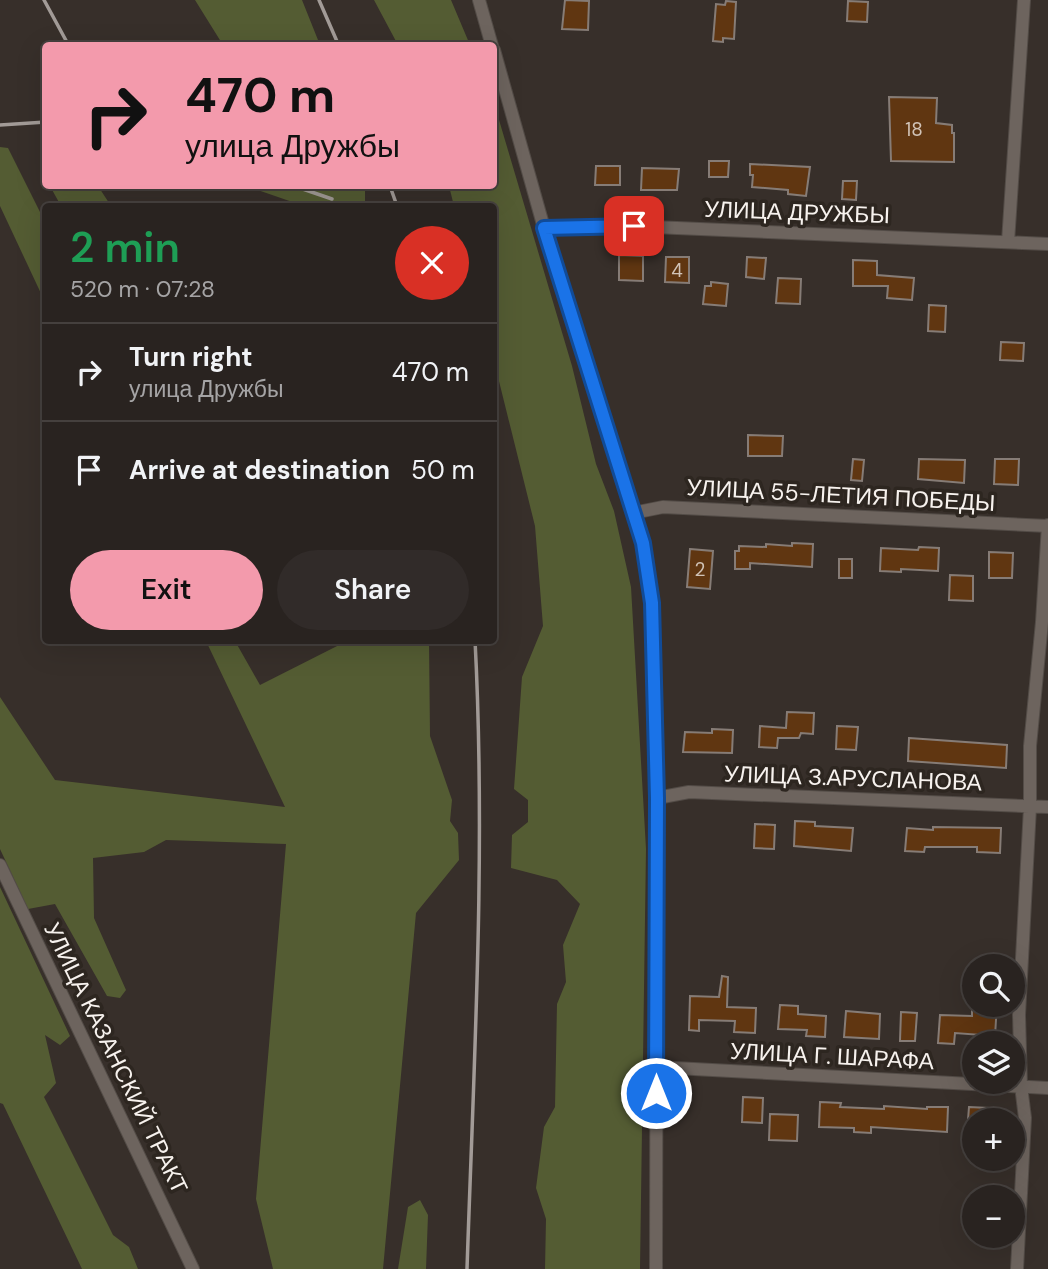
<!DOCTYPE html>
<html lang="en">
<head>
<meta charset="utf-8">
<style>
	:root { --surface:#292320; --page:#312b29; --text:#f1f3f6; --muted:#a5a4a5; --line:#45403e; --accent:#f39aac }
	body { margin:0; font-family:"DM Sans",sans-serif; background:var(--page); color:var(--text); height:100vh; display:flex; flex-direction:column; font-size:26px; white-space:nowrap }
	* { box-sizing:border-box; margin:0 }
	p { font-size:23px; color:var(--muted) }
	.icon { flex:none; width:38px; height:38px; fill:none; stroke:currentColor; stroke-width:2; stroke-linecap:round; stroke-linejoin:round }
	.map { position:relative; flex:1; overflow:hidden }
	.details { position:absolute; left:42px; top:203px; width:455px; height:441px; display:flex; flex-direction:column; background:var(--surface); border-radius:7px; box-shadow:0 7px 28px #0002,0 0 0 2px var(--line) }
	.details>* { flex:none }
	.top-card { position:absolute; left:42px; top:42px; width:455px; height:147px; border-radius:7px; box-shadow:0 7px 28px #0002,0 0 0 2px var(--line); background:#f39aac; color:#111; overflow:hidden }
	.controls { position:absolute; left:962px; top:954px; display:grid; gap:14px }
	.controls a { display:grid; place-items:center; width:63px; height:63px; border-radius:50%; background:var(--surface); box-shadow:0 7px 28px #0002,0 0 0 2px var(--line); font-size:35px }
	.pin { position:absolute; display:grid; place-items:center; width:60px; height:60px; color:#fff; margin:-30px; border-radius:14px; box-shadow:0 4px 10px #0006 }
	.me { position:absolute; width:77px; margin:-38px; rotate:0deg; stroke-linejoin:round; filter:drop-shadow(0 0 5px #0008) }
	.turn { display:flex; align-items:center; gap:24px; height:147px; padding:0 28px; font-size:32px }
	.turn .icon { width:91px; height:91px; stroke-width:2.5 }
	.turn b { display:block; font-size:49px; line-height:60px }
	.round { display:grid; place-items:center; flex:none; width:74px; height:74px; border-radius:37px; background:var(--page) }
	.summary { display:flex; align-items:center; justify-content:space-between; height:119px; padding:0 28px }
	h1 { font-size:42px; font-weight:600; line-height:52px; color:#1e9e55 }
	.primary-button { display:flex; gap:14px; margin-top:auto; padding:14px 28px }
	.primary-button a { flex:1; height:80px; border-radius:42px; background:var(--accent); color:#111; font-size:28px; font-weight:600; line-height:80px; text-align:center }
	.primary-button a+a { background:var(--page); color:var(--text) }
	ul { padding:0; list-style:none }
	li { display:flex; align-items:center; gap:21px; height:98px; padding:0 28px; border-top:2px solid var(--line) }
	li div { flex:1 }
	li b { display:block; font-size:26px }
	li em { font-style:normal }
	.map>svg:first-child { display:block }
</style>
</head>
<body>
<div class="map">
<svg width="1048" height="1269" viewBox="0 0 1048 1269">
	<rect width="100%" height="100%" fill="#372f2a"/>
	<!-- green -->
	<path fill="#545c33" d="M 195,0 L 302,0 L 320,45 L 223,45 Z
		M 374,0 L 451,0 L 470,45 L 398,45 Z
		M 494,103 L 572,366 L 596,464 L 614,511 L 631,587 L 646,849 L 640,1269 L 545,1269 L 546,1219 L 536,1188 L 544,1127 L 555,1107 L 557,1004 L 566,982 L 563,945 L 580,904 L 557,880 L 511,868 L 512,835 L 528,822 L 528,800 L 514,789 L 522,677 L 543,626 L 535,526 L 494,361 L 494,206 L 454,206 L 449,186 L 494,186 Z
		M 0,147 L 8,148 L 45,222 L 45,302 L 0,206 Z
		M 50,186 L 98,186 L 111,206 L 61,206 Z
		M 246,186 L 365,186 L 365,206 L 304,206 Z
		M 206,641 L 235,641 L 260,685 L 347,641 L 429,641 L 430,736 L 452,800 L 450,821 L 458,833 L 459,860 L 416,913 L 383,1269 L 273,1269 L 256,1199 L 286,844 L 166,840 L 144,852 L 93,858 L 94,918 L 126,990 L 120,998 L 107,996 L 55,904 L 28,909 L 0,849 L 0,697 L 55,780 L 285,807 Z
		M 0,887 L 70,1036 L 60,1045 L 45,1035 L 56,1083 L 44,1097 L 113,1235 L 129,1247 L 138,1269 L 82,1269 L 3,1104 L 0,1103 Z
		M 420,1200 L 428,1215 L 426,1269 L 398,1269 L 408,1207 Z"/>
	<!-- building -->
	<path fill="#603611" stroke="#867c76" stroke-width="2" d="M 565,0 L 589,1 L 588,30 L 562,29 Z
		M 726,1 L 736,2 L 734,39 L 723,38 L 723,42 L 713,41 L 716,4 L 725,5 Z
		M 848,1 L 868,2 L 867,22 L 847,21 Z
		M 889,97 L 937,98 L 936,123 L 952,125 L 952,133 L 954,133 L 954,162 L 891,161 Z
		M 709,161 L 729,161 L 728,177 L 709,177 Z
		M 750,164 L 810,167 L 806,196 L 788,194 L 788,190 L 752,187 L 753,175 L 750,175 Z
		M 596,166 L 620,166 L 620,185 L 595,185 Z
		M 642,168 L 679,169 L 677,190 L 641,190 Z
		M 843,181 L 857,181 L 856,200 L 842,199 Z
		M 619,255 L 643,256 L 643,281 L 619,280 Z
		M 666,257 L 689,257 L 689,283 L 665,282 Z
		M 747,257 L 766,258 L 764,279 L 746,277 Z
		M 853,260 L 877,261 L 877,275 L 914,278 L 912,300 L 887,298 L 888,286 L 853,286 Z
		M 778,278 L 801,279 L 800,304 L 776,303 Z
		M 711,282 L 728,284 L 726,306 L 703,304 L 705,286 L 711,286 Z
		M 929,305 L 946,306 L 945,332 L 928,331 Z
		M 1001,342 L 1024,343 L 1023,361 L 1000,360 Z
		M 748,435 L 783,436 L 782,456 L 748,456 Z
		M 853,459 L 864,460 L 862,481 L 851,480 Z
		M 919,459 L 965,460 L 964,483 L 918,479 Z
		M 995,459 L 1019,459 L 1018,485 L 994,484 Z
		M 792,543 L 813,544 L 812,567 L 750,563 L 750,569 L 735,569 L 735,551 L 739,551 L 739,546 L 766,547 L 766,544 L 792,546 Z
		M 919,547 L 939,548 L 938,571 L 901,569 L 901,572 L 880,571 L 881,548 L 918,550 Z
		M 690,549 L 713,551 L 710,589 L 687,587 Z
		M 989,552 L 1013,553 L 1012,578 L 989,578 Z
		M 839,559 L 852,559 L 852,578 L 839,578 Z
		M 950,575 L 973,576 L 973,601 L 949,600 Z
		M 787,712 L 814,713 L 813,734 L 801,733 L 799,738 L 778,738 L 777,748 L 759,747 L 760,726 L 786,728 Z
		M 837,726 L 858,727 L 856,750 L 836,749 Z
		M 712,729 L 733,730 L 732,753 L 683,752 L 685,732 L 712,733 Z
		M 909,738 L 1007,745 L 1006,768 L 908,761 Z
		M 795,821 L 815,822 L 815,826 L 853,828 L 851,851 L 794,846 Z
		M 755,824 L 775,825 L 774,849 L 754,848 Z
		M 933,827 L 1001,828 L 1000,853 L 977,852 L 977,847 L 925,847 L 924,852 L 905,851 L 907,828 L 933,830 Z
		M 722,976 L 728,977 L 727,1007 L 756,1008 L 755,1033 L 734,1032 L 735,1021 L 699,1020 L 699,1031 L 689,1030 L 690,996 L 719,997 Z
		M 972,1004 L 997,1004 L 995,1036 L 955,1033 L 954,1044 L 938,1043 L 940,1015 L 972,1016 Z
		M 780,1005 L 798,1006 L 798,1014 L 826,1016 L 825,1037 L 806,1036 L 807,1030 L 778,1029 Z
		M 846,1011 L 880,1014 L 879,1039 L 844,1037 Z
		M 901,1012 L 917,1013 L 915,1041 L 900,1041 Z
		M 743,1097 L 763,1098 L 762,1123 L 742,1122 Z
		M 820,1102 L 841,1103 L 840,1107 L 884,1109 L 884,1106 L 927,1109 L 927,1107 L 948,1107 L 947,1132 L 871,1127 L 871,1133 L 854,1132 L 854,1128 L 819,1127 Z
		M 969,1107 L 989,1108 L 989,1120 L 968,1120 Z
		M 770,1114 L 798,1115 L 797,1141 L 769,1140 Z"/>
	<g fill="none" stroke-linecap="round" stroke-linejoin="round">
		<!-- minor casing -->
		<g stroke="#534c47" stroke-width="14">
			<path id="minor" d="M 479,0 L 492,46
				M 494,50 L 544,228 L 643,543 L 652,603 L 657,798 L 656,1269
				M 544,228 L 607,225 L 1048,244
				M 1008,242 L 1024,0
				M 633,513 L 663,507 L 1048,526
				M 657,798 L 689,792 L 1048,807
				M 0,865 L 193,1269
				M 656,1067 L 1048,1088
				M 1017,1269 L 1025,1118 L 1021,1086 L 1019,1015 L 1030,807 L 1030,746 L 1042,622 L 1048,525"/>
		</g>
		<!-- minor -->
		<use href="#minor" stroke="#6d645e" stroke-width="12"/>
		<!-- rail -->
		<path stroke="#a29b97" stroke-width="3.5" d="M 44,0 L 69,46
			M 319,0 L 339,46
			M 0,125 L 46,122
			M 294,186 L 332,199
			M 390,186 L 397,206
			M 467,1269 C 474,1060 486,850 475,640"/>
	</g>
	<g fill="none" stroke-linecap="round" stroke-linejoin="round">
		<!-- route casing -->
		<g stroke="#114b97" stroke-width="18">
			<path id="route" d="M 634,226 L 544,228 L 643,543 L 652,603 L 657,798 L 656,1093"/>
		</g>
		<!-- route -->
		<use href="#route" stroke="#1a73e8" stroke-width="12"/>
	</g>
	<g text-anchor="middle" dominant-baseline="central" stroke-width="7" stroke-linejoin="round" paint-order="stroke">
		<!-- number labels -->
		<g font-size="19" fill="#d1c3b7">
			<text x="914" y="129">18</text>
			<text x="677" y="270">4</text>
			<text x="700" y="569">2</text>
		</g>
		<!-- street labels -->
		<g font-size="23" fill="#f7f2ee" stroke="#2d2620">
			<text transform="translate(797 212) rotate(2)">УЛИЦА ДРУЖБЫ</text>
			<text transform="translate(841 495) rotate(3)">УЛИЦА 55-ЛЕТИЯ ПОБЕДЫ</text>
			<text transform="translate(853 778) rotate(2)">УЛИЦА З.АРУСЛАНОВА</text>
			<text transform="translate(832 1056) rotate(3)">УЛИЦА Г. ШАРАФА</text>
			<text transform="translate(116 1058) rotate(64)">УЛИЦА КАЗАНСКИЙ ТРАКТ</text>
		</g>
	</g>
</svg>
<div class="controls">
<a><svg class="icon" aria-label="search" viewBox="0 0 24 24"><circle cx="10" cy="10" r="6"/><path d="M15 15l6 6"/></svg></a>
<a><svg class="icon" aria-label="layers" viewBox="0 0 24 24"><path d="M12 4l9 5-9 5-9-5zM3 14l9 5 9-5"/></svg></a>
<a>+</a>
<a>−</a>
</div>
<div class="pin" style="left:634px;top:226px;background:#d93025"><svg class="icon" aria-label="arrive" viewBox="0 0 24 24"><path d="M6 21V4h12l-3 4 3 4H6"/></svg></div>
<svg class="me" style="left:656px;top:1093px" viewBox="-20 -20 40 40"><circle r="17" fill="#1a73e8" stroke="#fff" stroke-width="3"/><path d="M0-11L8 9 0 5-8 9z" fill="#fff"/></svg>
<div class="top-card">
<div class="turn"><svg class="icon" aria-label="right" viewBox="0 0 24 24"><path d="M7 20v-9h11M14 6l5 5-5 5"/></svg><div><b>470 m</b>улица Дружбы</div></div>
</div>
<section class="details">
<div class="summary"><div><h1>2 min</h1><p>520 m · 07:28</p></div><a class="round" style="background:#d93025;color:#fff"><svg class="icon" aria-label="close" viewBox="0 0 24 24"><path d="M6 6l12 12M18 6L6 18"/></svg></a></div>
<ul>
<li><svg class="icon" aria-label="right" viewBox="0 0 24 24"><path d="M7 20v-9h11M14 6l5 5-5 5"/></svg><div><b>Turn right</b><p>улица Дружбы</p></div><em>470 m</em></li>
<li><svg class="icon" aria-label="arrive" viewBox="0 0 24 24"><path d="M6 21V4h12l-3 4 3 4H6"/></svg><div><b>Arrive at destination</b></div><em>50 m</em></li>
</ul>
<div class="primary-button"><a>Exit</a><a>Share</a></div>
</section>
</div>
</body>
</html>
